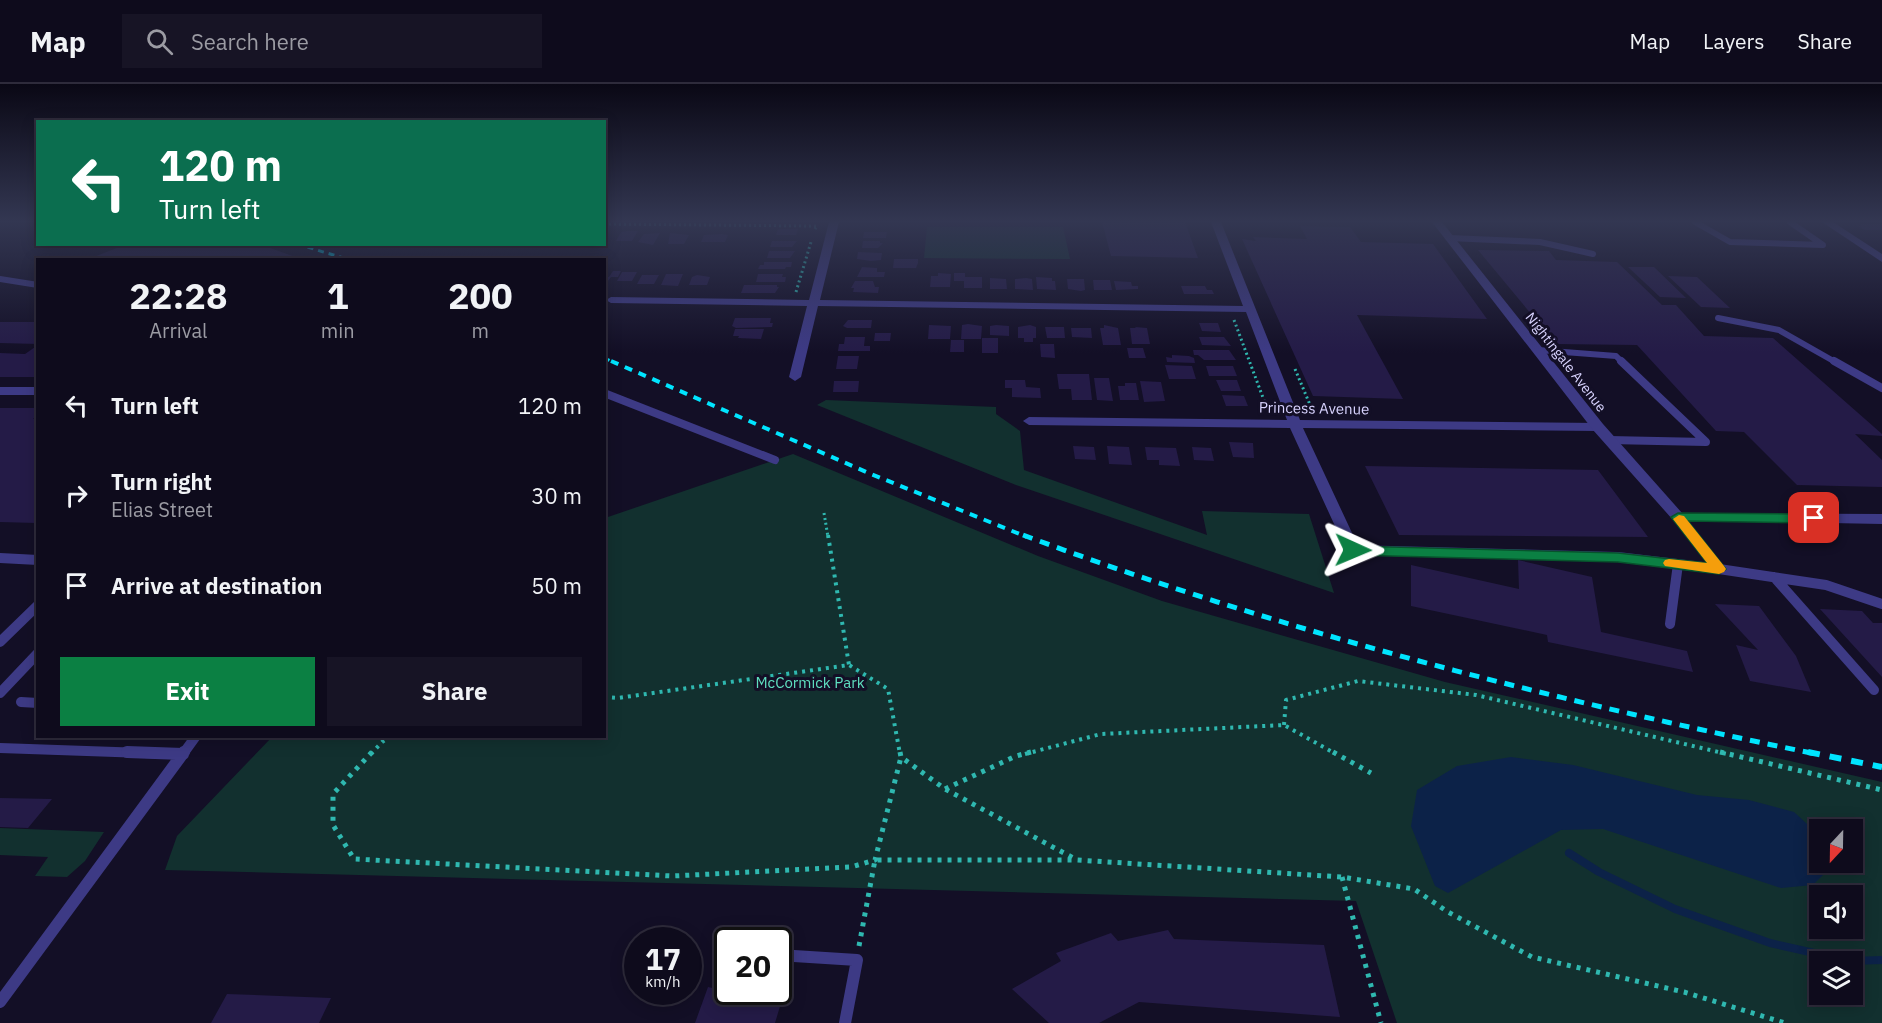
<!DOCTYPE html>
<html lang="en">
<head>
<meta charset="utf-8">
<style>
	:root { --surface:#0e0b1c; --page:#171425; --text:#f1f3f6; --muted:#9b9ba3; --line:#2e2b3b; --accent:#0b8043 }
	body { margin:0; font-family:"IBM Plex Sans",sans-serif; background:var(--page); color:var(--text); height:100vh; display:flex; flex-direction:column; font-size:22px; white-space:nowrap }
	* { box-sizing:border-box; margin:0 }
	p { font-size:20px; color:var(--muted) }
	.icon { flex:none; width:33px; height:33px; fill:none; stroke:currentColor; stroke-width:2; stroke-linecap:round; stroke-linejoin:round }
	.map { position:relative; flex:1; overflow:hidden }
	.sheet { position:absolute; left:36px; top:174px; width:570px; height:480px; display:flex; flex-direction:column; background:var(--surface); border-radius:0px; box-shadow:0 3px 15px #0003,0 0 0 2px var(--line) }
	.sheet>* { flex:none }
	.top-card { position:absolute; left:36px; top:36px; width:570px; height:126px; border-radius:0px; box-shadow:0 3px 15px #0003,0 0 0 2px var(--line); background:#0b6e4f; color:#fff; overflow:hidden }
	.needle { width:39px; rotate:202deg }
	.fabs { position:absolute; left:1809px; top:735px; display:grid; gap:12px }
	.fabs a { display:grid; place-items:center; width:54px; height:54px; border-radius:0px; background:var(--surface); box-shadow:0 3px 15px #0003,0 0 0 2px var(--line); font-size:30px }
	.speed { position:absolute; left:624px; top:843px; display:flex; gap:12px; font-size:30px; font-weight:700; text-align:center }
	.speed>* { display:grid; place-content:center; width:78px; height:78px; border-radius:50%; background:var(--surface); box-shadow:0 3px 15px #0003,0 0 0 2px var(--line); line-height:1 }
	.speed small { font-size:15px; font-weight:400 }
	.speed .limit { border:3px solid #111; border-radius:9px; background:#fff; color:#111 }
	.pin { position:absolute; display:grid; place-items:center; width:51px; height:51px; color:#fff; margin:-26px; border-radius:12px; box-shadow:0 3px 9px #0006 }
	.me { position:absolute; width:66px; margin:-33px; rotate:91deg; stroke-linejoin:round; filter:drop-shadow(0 0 4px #0008) }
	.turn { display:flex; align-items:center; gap:21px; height:126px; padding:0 24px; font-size:27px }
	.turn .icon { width:78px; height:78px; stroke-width:2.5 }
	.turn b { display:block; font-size:42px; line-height:51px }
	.eta { display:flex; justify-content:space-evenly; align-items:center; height:102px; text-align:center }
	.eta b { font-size:36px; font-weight:800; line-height:42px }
	.cta { display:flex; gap:12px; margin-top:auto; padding:12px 24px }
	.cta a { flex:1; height:69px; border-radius:0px; background:var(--accent); color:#fff; font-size:24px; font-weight:800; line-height:69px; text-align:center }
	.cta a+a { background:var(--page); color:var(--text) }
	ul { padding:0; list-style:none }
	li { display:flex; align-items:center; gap:18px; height:90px; padding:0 24px }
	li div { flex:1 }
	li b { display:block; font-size:22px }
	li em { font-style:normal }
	header { display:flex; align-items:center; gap:36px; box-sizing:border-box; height:84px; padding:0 30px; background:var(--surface); border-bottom:2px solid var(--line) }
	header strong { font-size:28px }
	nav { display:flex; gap:33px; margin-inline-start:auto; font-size:21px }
	.search { width:420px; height:54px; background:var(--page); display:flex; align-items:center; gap:15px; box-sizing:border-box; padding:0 21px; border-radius:0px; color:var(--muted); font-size:22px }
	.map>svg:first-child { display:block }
</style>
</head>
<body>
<header>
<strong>Map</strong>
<div class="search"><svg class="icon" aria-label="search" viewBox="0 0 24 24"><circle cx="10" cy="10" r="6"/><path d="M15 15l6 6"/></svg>Search here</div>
<nav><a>Map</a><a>Layers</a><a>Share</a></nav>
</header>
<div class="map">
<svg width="1882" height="939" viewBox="0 0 1882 939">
	<rect width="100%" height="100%" fill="#130f26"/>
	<!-- green -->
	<path fill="#12302f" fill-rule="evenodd" d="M 927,143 L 1063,143 L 1070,175 L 924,174 Z
		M 826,316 L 996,323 L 996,330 L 1020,347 L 1024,386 L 1207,451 L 1202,427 L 1309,430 L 1334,509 L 1016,401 L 817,321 Z
		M 793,370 L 1038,472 L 1162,517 L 1445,598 L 1882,698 L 1882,939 L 1397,939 L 1356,817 L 165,786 L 177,752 L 272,653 L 604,652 L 605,434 ZM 1820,746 L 1852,746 L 1852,778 L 1820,778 ZM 1820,812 L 1852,812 L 1852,844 L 1820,844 ZM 1820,878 L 1852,878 L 1852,910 L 1820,910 Z
		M 0,744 L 104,748 L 85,777 L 67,793 L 35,792 L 48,773 L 0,771 Z"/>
	<!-- water -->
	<path fill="#0c2248" d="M 1511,673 L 1573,681 L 1697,711 L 1749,716 L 1794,728 L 1819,751 L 1820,778 L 1830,779 L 1831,783 L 1813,801 L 1781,804 L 1603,745 L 1561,746 L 1448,809 L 1435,802 L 1411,742 L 1417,706 L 1457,682 Z"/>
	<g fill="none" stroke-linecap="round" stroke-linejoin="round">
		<!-- stream -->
		<path stroke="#0c2248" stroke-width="8" d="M 1569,769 L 1599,788 L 1675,825 L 1770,859 L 1850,877 L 1882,876"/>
	</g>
	<!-- building -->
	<path fill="#241b47" d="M 1102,138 L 1185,138 L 1198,174 L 1111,172 Z
		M 1859,140 L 1882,140 L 1882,146 L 1864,146 L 1858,142 L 1862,142 Z
		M 1300,142 L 1350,143 L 1361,158 L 1433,160 L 1487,235 L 1357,231 L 1403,315 L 1313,312 L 1242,155 L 1256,157 L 1253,153 L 1307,155 Z
		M 778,145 L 798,145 L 796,151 L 776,151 Z
		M 627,147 L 638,147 L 632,157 L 616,157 L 621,148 Z
		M 864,148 L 887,148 L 886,154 L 863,154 Z
		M 660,149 L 653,161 L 638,158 L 644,150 Z
		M 670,149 L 680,150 L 689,151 L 684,160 L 668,160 Z
		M 722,150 L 728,151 L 725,158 L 701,158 L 704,151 Z
		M 772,157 L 797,157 L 792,163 L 770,163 Z
		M 863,157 L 880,157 L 880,159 L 883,159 L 878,164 L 862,164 Z
		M 127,160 L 259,160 L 301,175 L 86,176 Z
		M 1478,166 L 1549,167 L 1556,176 L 1617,178 L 1662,221 L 1676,221 L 1704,252 L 1773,254 L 1882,350 L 1882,352 L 1855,350 L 1882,376 L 1882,403 L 1797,401 L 1744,348 L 1716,347 L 1637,261 L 1556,260 Z
		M 769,167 L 795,167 L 790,174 L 767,174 Z
		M 858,168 L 882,169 L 881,176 L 871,177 L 857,175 Z
		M 894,175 L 918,175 L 918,179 L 916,184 L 893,184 Z
		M 764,178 L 792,178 L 791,183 L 786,183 L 785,185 L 758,185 L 760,181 L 764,181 Z
		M 862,183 L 877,184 L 877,188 L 885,188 L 884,193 L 857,193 Z
		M 1628,183 L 1654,183 L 1686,214 L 1660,213 Z
		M 613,187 L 621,187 L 618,193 L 611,193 L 604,202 L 604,193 L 609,193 Z
		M 622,188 L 637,188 L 632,197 L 617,197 Z
		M 938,189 L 951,190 L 950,203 L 930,203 L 931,192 L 938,192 Z
		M 954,189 L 965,189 L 965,193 L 982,193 L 982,204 L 964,204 L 964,197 L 954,197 Z
		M 666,190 L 683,190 L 678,202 L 661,201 Z
		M 758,190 L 783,190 L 782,193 L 786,193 L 785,198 L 756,198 Z
		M 642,191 L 659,191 L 654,200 L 637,200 Z
		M 697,191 L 710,193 L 707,201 L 689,201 L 692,193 Z
		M 1668,192 L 1697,193 L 1730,224 L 1701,223 Z
		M 1036,193 L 1052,194 L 1052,197 L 1055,197 L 1056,206 L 1037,205 Z
		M 990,194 L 1006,195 L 1007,205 L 990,205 Z
		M 1026,194 L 1032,195 L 1033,206 L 1015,205 L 1015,195 Z
		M 1067,195 L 1084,195 L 1085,206 L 1081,207 L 1068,205 Z
		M 1093,196 L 1110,196 L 1112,206 L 1094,206 Z
		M 855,197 L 873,197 L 875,203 L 879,203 L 878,209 L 853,208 L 854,204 L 851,204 Z
		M 1114,197 L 1131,198 L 1132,202 L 1138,202 L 1138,205 L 1116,206 Z
		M 744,201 L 777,201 L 777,203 L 779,203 L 775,209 L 741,209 Z
		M 1181,202 L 1205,202 L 1207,206 L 1212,206 L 1214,210 L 1184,210 Z
		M 735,234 L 771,234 L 770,239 L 773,239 L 772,243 L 736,244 L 732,242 Z
		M 848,236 L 872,236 L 871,244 L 847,244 L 843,242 Z
		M 0,238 L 38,238 L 38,260 L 0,259 Z
		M 1199,239 L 1218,239 L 1221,248 L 1202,247 Z
		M 968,240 L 982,242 L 981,255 L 961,255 L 962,241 Z
		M 929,241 L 951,242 L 950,255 L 928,255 Z
		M 996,241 L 1009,242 L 1009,252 L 990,251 L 990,242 Z
		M 1030,241 L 1036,243 L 1036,254 L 1033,254 L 1033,258 L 1024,258 L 1024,254 L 1018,254 L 1018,243 Z
		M 1104,241 L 1118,244 L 1121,261 L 1103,261 L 1100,244 L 1104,244 Z
		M 1045,243 L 1064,243 L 1065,254 L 1047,254 Z
		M 1135,243 L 1147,244 L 1150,260 L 1132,260 L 1130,244 L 1136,244 Z
		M 1071,244 L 1091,244 L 1092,254 L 1072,253 Z
		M 735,245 L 764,245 L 761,255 L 738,254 L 739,252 L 733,252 Z
		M 875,249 L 891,249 L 890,257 L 874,257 Z
		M 845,253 L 865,253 L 864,262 L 870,262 L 870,267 L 838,267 L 839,260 L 844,260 Z
		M 1199,253 L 1224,253 L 1231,262 L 1202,261 Z
		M 982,254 L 998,254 L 998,269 L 982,269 Z
		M 951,256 L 964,256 L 964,268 L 950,268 Z
		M 1040,260 L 1054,260 L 1055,274 L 1041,273 Z
		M 38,261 L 38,293 L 0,293 L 0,269 L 25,270 Z
		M 1127,264 L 1143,264 L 1146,274 L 1129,274 Z
		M 1193,266 L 1229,266 L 1236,276 L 1204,276 L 1198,271 L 1194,271 Z
		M 1172,271 L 1189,272 L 1194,274 L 1195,279 L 1167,278 L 1166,273 L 1172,274 Z
		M 838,272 L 859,272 L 857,285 L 836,285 Z
		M 1165,281 L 1192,282 L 1196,295 L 1169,295 Z
		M 1206,282 L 1233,282 L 1237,292 L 1209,292 Z
		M 1057,290 L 1089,290 L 1092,316 L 1072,316 L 1071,305 L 1059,305 Z
		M 1094,294 L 1109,294 L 1113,317 L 1097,316 Z
		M 1005,296 L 1025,296 L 1026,303 L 1040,304 L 1041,314 L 1012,313 L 1012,304 L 1005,304 Z
		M 1216,296 L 1237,296 L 1241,307 L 1221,307 Z
		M 834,297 L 859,297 L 858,308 L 833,308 Z
		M 1140,297 L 1161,298 L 1165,317 L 1144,318 Z
		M 1125,299 L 1136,299 L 1139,316 L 1120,316 L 1118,302 L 1125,302 Z
		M 1222,311 L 1244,312 L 1248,322 L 1226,322 Z
		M 0,324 L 38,324 L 38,331 L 33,335 L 38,335 L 36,439 L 0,438 Z
		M 1229,358 L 1253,359 L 1254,374 L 1233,373 Z
		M 1073,362 L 1094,363 L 1096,376 L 1075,375 Z
		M 1107,362 L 1129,363 L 1132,381 L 1109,380 Z
		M 1145,363 L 1176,364 L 1180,382 L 1159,381 L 1159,376 L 1147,376 Z
		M 1192,363 L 1211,364 L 1214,377 L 1194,376 Z
		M 1365,382 L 1598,386 L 1648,453 L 1399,451 Z
		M 1518,476 L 1592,493 L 1601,548 L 1687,567 L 1693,588 L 1548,558 L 1547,551 L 1411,522 L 1411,481 L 1519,505 Z
		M 1715,520 L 1759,522 L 1796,572 L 1811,608 L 1750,597 L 1736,561 L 1758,566 Z
		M 1820,525 L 1862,527 L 1873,539 L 1882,539 L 1882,593 Z
		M 0,714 L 52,715 L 28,744 L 0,743 Z
		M 1168,846 L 1174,855 L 1324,861 L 1340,933 L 1139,918 L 1099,939 L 1049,939 L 1012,905 L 1061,877 L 1056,869 L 1111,849 L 1118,857 Z
		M 708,903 L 781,919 L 775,939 L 695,939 Z
		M 227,910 L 331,914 L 319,939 L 211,939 Z"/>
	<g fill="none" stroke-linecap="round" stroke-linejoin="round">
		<!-- path-far2 -->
		<path stroke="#2fb8b0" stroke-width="3" stroke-dasharray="2 3" stroke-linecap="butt" d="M 604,140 L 817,142 L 815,145
			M 796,208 L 811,158
			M 1234,236 L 1268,327
			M 1295,285 L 1313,328
			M 824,429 L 828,453"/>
		<!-- path-far1 -->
		<path stroke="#2fb8b0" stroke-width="4" stroke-dasharray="3 5" stroke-linecap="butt" d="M 828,451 L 849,581
			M 604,613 L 618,614 L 849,581 L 888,605 L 900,670
			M 1284,641 L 1286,616 L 1358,597 L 1476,611 L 1727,670
			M 371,670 L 382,658 L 392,652
			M 1025,670 L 1101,650 L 1284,641 L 1336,670"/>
		<!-- path -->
		<path stroke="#2fb8b0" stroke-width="5" stroke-dasharray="4 6" stroke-linecap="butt" d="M 372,668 L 333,710 L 333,741 L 354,775 L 672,792 L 851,783 L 875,776 L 901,673
			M 900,668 L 901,673 L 945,705 L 1077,776 L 1342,793 L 1414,805 L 1448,828 L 1532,873 L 1684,908 L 1785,939
			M 1333,668 L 1371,689
			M 1720,668 L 1882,706
			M 945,705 L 1016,672 L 1031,668
			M 1342,793 L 1381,939
			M 859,862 L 875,776 L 1076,776"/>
		<!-- service-far3 -->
		<path stroke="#3d3a85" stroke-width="6" d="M 1695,138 L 1730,158 L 1823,161 L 1790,138
			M 1450,154 L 1540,158 L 1593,170
			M 0,195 L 38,201
			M 1718,234 L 1779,246 L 1837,279
			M 1538,266 L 1616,272 L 1623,279"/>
		<!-- service-far2 -->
		<path stroke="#3d3a85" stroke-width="8" d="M 1834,277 L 1882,304
			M 0,307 L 38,307
			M 604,309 L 775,376
			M 1609,356 L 1706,358 L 1621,277
			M 1678,433 L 1694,453"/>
		<!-- service-far1 -->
		<path stroke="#3d3a85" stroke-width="10" d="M 1353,466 L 1618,473 L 1719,485 L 1692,451
			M 0,474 L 38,476
			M 1719,485 L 1826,501 L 1882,520
			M 1774,493 L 1874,606
			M 1670,540 L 1678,480
			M 0,558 L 38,521
			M 0,609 L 38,569
			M 21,618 L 38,619
			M 0,664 L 173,670
			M 183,670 L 196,652"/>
		<!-- service -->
		<path stroke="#3d3a85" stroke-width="12" d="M 127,668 L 183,670
			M 778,871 L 857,876 L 845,939
			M 0,918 L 184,668"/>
		<!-- minor -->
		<path fill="#3d3a85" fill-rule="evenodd" d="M 829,138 L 839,138 L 820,216 L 1243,222 L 1211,138 L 1221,138 L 1300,336 L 1598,339 L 1604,343 L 1598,347 L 1303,344 L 1360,466 L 1353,471 L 1346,466 L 1290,344 L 1029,341 L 1023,337 L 1029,333 L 1287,336 L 1246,228 L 818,222 L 801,293 L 795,297 L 789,293 L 807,222 L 611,219 L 606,216 L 611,213 L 809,216 Z
			M 1822,138 L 1833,138 L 1882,170 L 1882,178 Z"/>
		<!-- tertiary -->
		<path fill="#3d3a85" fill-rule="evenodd" d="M 1432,138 L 1442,138 L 1603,340 L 1682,429 L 1882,430 L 1882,440 L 1673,436 L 1593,346 Z"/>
		<!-- rail-far3 -->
		<path stroke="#00e5ff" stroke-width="3" stroke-dasharray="6 5" stroke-linecap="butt" d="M 297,160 L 350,176
			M 604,274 L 615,279"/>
		<!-- rail-far2 -->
		<path stroke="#00e5ff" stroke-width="4" stroke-dasharray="8 7" stroke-linecap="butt" d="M 611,277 L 871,390 L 1027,453"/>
		<!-- rail-far1 -->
		<path stroke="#00e5ff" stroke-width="5" stroke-dasharray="10 8" stroke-linecap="butt" d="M 1023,451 C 1280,547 1547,615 1816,670"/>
		<!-- rail -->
		<path stroke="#00e5ff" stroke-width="6" stroke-dasharray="12 10" stroke-linecap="butt" d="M 1808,668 L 1882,683"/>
	</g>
	<!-- sky -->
	<linearGradient id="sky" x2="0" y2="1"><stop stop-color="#0a0815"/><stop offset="0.51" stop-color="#333752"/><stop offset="1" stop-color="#333752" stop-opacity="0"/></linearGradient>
	<rect width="1882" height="269" fill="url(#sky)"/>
	<!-- route -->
	<path fill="#0b8043" stroke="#07532c" stroke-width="1.5" d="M 1678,429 L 1814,430 L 1821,434 L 1814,439 L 1688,437 L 1726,485 L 1719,490 L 1618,478 L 1353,471 L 1346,466 L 1353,462 L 1618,469 L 1707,479 L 1671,433 Z"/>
	<!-- slow -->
	<path fill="#f59e0b" d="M 1679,431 L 1684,432 L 1724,482 L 1726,485 L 1724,488 L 1719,490 L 1665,482 L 1663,479 L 1665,476 L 1669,475 L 1707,479 L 1673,435 Z"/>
	<g text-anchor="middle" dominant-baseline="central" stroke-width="6" stroke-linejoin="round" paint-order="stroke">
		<!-- far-street labels -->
		<g font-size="14" fill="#d9d4ff" stroke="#130f26">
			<text transform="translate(1566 278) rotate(52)">Nightingale Avenue</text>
		</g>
		<!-- street labels -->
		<g font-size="15" fill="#d9d4ff" stroke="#130f26">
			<text transform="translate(1314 324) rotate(1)">Princess Avenue</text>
		</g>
		<!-- park labels -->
		<g font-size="15" fill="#5fe0c0" stroke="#130f26">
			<text x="810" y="598">McCormick Park</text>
		</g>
	</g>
</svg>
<div class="fabs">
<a><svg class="needle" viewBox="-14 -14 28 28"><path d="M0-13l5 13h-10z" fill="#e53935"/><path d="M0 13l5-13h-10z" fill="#9b9ba3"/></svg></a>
<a><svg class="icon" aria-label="sound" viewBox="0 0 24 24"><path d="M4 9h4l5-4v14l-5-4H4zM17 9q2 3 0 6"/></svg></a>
<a><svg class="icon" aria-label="layers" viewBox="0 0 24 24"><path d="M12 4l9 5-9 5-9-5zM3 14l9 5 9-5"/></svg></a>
</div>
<div class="speed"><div>17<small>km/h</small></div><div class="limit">20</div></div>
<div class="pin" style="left:1814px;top:434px;background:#d93025"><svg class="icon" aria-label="arrive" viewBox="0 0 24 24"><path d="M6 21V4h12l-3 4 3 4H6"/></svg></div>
<svg class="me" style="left:1353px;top:466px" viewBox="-20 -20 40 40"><path d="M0-17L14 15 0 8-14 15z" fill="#0b8043" stroke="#fff" stroke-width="4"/></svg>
<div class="top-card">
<div class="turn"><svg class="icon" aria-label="left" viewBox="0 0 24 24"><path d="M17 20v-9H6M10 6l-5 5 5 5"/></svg><div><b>120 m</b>Turn left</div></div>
</div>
<section class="sheet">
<div class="eta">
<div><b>22:28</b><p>Arrival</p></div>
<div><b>1</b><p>min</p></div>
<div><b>200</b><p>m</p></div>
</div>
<ul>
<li><svg class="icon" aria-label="left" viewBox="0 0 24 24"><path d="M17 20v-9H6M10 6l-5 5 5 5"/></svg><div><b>Turn left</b></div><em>120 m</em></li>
<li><svg class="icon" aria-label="right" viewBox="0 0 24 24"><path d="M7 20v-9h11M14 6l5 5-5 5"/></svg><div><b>Turn right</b><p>Elias Street</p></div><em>30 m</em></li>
<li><svg class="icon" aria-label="arrive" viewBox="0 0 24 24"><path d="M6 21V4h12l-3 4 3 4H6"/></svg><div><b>Arrive at destination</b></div><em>50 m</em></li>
</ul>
<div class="cta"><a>Exit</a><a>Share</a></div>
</section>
</div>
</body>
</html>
